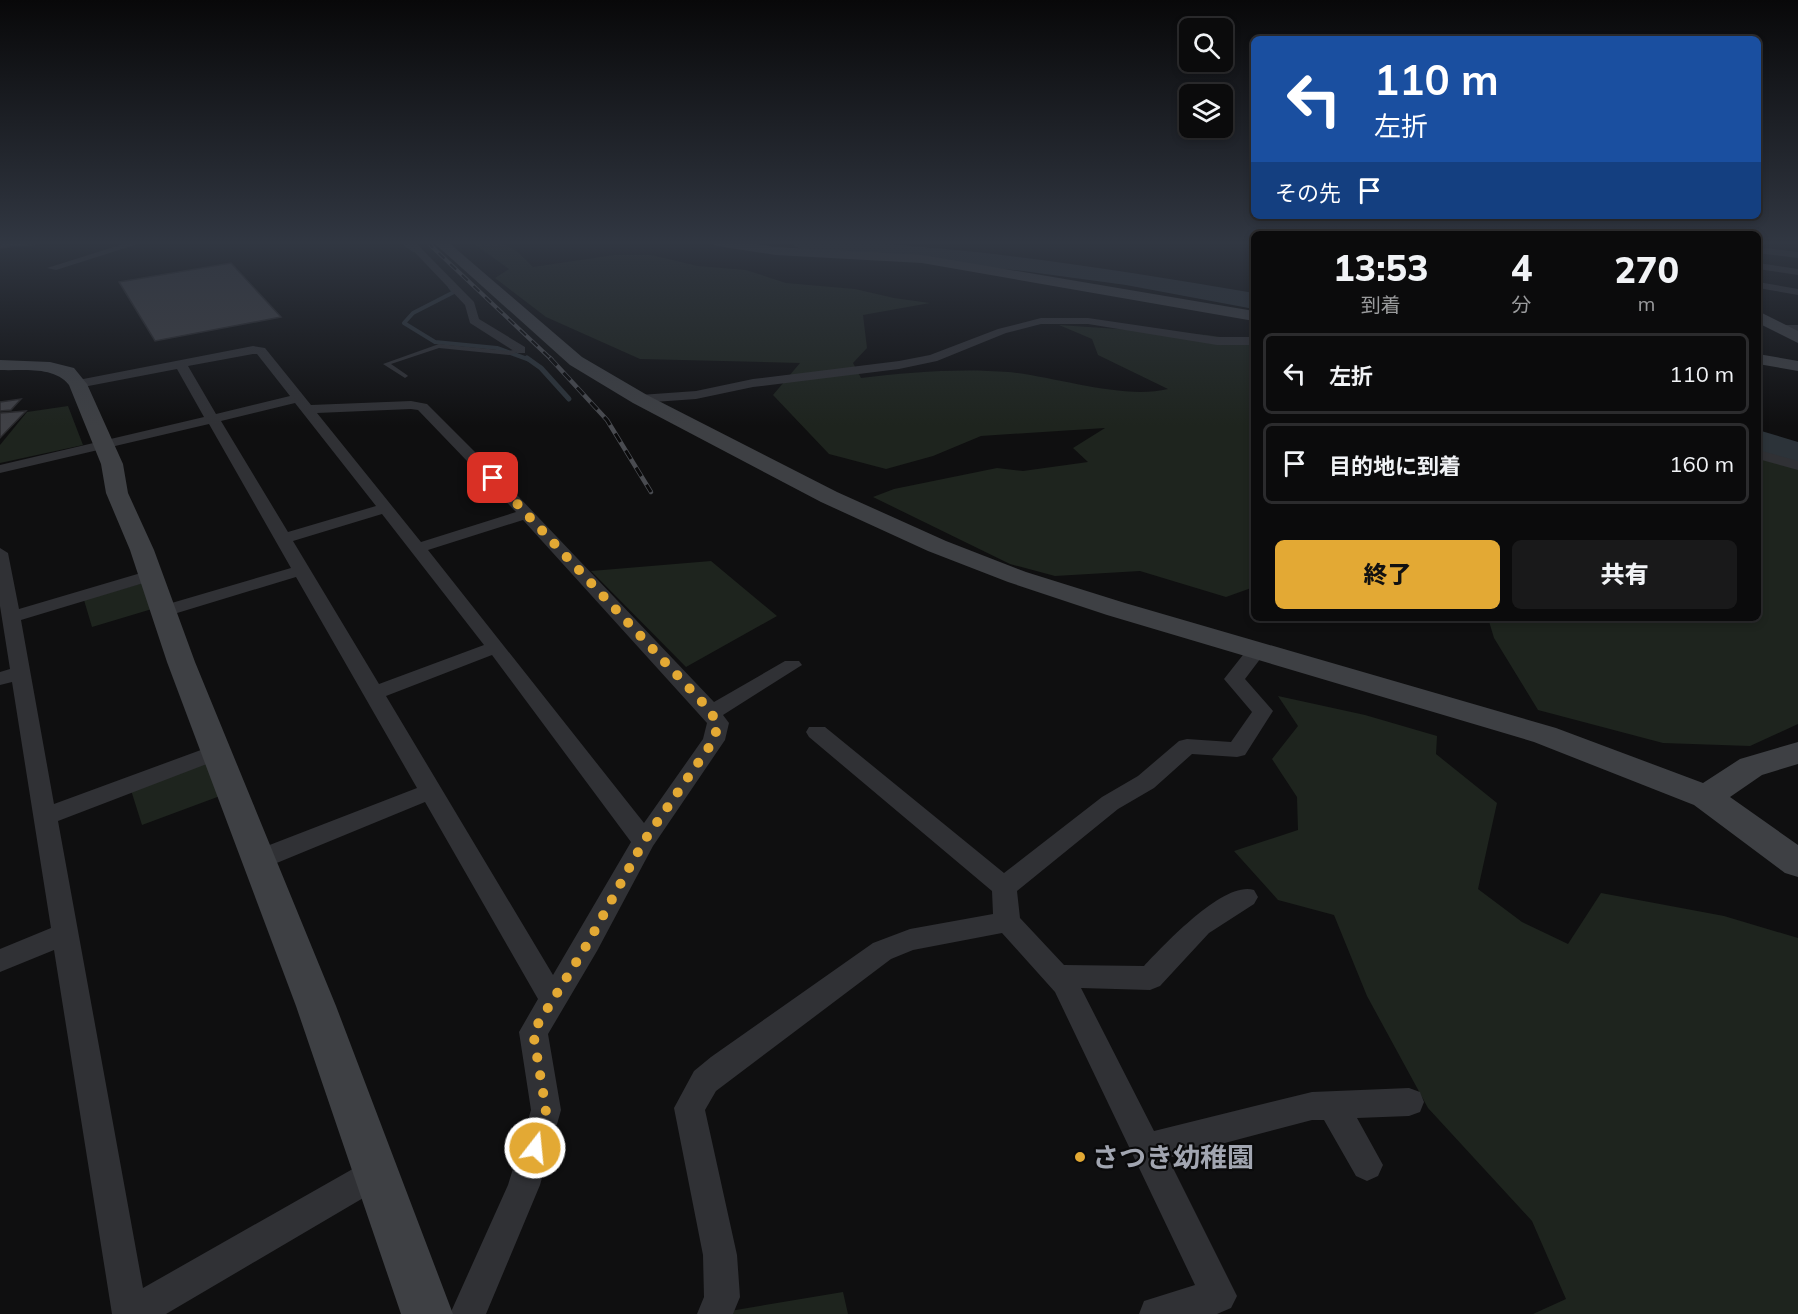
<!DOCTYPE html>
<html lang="ja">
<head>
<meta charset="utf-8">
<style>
	:root { --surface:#0b0b0c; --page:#19191a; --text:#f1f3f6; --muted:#9a9b9d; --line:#2b2b2d; --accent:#e3a934 }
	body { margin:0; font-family:Mulish,"Noto Sans JP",sans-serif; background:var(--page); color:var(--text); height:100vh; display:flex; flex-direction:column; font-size:22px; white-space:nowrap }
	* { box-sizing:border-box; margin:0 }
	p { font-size:20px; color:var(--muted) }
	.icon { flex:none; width:33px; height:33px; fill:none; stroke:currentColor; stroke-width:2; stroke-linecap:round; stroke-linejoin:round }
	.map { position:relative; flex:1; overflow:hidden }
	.drawer { position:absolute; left:1251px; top:231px; width:510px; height:390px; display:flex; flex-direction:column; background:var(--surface); border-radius:9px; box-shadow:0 3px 9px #0003,0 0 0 2px var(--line) }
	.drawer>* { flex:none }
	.hud { position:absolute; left:1251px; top:36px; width:510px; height:183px; border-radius:9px; box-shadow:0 3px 9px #0003,0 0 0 2px var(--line); background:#1a4fa0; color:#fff; overflow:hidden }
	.fabs { position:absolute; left:1179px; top:18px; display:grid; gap:12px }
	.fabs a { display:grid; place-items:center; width:54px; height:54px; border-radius:9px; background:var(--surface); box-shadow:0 3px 9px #0003,0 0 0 2px var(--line); font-size:30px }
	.pin { position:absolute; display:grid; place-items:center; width:51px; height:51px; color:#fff; margin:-26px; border-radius:12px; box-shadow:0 3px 9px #0006 }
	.me { position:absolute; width:66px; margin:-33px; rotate:16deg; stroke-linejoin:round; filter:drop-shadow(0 0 4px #0008) }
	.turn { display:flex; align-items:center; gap:21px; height:126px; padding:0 24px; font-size:27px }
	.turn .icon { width:78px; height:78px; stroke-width:2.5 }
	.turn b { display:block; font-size:42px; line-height:51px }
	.then { display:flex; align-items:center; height:57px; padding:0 24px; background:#0003; gap:12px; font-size:22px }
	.eta { display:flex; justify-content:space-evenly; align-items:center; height:102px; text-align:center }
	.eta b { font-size:36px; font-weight:800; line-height:42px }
	.primary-button { display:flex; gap:12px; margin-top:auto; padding:12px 24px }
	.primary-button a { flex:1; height:69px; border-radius:9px; background:var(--accent); color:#111; font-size:24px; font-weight:800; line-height:69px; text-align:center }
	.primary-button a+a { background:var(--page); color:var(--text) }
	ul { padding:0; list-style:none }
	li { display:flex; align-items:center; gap:18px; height:81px; margin:0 12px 9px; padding:0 12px; border:3px solid var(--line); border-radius:9px }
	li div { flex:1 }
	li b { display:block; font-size:22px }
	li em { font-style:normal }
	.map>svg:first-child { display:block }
</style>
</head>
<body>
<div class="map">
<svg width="1798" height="1314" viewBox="0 0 1798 1314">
	<rect width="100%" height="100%" fill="#0f0f10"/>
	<!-- green -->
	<path fill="#1e241e" d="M 457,242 C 499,242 503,236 533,267 L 614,255 L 651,255 L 698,266 L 746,270 L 786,283 L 855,289 L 894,298 L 930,303 L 863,315 L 867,348 L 853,363 L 861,378 C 909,372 960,368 1009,372 C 1056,377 1124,400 1168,389 L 1098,355 L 1092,339 L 1059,325 L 1207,335 L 1254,342 L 1254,587 L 1226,597 L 1140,571 L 1055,576 L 1010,564 L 873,497 L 894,489 L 997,468 L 1023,471 L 1088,462 L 1073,448 L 1105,428 L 981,436 L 933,456 L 886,469 L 829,454 L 773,395 L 800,363 L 640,359 L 546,317 L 495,278 L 509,269 L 474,244 Z
		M 68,406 L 83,445 L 0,463 L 0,445 L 27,412 Z
		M 1758,447 L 1798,461 L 1798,724 L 1750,746 L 1663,743 L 1538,710 L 1494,638 L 1488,618 L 1758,618 Z
		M 711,561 L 777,616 L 686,667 L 591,571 Z
		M 143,583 L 152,609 L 92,627 L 84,600 Z
		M 1278,696 L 1365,715 L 1437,736 L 1436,754 L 1497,803 L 1478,889 L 1522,922 L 1568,944 L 1601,893 L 1724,916 L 1798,938 L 1798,1314 L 1533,1314 L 1566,1299 L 1532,1221 L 1428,1108 L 1367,996 L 1334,915 L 1278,900 L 1234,851 L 1298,830 L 1297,797 L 1272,759 L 1298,726 Z
		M 208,759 L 220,796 L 142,825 L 130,787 Z
		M 843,1292 L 848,1314 L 729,1314 L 730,1311 Z"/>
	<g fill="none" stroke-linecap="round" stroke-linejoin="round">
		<!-- stream-far1 -->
		<path stroke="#2c3339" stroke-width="4" d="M 402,242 L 414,250
			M 450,287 L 454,292 L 413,313 L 404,323 L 435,342 L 497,348 L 530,360"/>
		<!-- stream -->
		<path stroke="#2c3339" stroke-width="5" d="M 527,358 L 541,368 L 569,399"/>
		<!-- river -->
		<path fill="#2c3339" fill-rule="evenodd" d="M 792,242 C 847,239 901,245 956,250 C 1056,260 1155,276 1254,293 L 1254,309 L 1126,285 L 1023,271 L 803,249 L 795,247 Z
			M 1758,430 L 1798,442 L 1798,463 L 1758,451 Z"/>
	</g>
	<!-- building -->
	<path fill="#404146" stroke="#29292c" stroke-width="1.5" d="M 0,242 L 57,242 L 0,248 Z
		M 231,263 L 281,317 L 155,341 L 119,282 Z
		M 21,399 L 11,410 L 0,411 L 0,402 Z
		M 26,411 L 0,438 L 0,413 Z"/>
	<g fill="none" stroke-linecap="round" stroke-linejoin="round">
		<!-- lane -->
		<path fill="#303135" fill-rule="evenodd" d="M 439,344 L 509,351 L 521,348 L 524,350 L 509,355 L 439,348 L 391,364 L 407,375 L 408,376 L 405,378 L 383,364 Z"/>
		<!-- street -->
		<path fill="#303135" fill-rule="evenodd" d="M 130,242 L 144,242 L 56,270 L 47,268 Z
			M 405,242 L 415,242 L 474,302 L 479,319 L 525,347 L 525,353 L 517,353 L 470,323 L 465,305 Z
			M 1758,247 L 1798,252 L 1798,258 L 1758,253 Z
			M 1758,263 L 1798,269 L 1798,275 L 1758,269 Z
			M 1758,282 L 1798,289 L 1798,295 L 1758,288 Z
			M 1041,318 L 1088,318 L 1217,337 L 1254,337 L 1254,345 L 1217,345 L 1088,324 L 1041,324 L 1006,333 L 937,361 L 899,369 L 753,387 L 696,399 L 640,403 L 633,399 L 640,395 L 696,391 L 753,379 L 899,361 L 930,355 L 998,329 Z
			M 1780,325 L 1798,325 L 1798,331 L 1776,330 L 1774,328 Z
			M 253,346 L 265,348 L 311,405 L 411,401 L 427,404 L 498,475 L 714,702 L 785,661 L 799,661 L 802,665 L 723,715 L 729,723 L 725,740 L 653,846 L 597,951 L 548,1034 L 561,1110 L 540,1185 L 486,1314 L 450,1314 L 508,1185 L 531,1110 L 519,1032 L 538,999 L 425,802 L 267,867 L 258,869 L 249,867 L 246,860 L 249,853 L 417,788 L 296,577 L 164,617 L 155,611 L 158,607 L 291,568 L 209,424 L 0,473 L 0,465 L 204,417 L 177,369 L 78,388 L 72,384 L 73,381 ZM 253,354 L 257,354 L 290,396 L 216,414 L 188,366 ZM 295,403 L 376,506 L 288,532 L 221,421 ZM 411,409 L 418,410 L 516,512 L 421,542 L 317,413 ZM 382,514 L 484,645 L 379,684 L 293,541 ZM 523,520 L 707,723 L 703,739 L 644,823 L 428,550 ZM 492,655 L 631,842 L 553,975 L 386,696 Z
			M 1758,450 L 1798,461 L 1798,470 L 1758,459 Z
			M 0,548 L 8,553 L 19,609 L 151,570 L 160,575 L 157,579 L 21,620 L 54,804 L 209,747 L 217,745 L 225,747 L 228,752 L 225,757 L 58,821 L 143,1288 L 365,1162 L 376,1157 L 387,1162 L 392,1173 L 387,1184 L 166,1314 L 112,1314 L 54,950 L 0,972 L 0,949 L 51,928 L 12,682 L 0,685 L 0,672 L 10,669 L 0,606 Z
			M 1257,644 L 1267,650 L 1245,679 L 1273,711 L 1245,755 L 1237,757 L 1192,754 L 1154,788 L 1118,809 L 1017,891 L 1020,918 L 1064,965 L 1144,966 C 1164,945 1224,880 1254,890 L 1258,897 L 1254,904 L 1209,933 L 1160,986 L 1150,990 L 1081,988 L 1154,1131 L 1312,1092 L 1409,1088 L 1420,1092 L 1424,1102 L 1420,1112 L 1409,1116 L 1357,1118 L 1383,1165 L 1378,1176 L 1367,1181 L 1356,1176 L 1324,1120 L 1312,1120 L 1168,1158 L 1237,1296 L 1231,1308 L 1217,1314 L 1139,1314 L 1144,1301 L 1195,1285 L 1055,992 L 1002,933 L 913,950 L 891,959 L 716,1091 L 705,1110 L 737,1255 L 740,1297 L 733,1314 L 697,1314 L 704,1297 L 703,1255 L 674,1108 L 694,1071 L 711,1057 L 873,943 L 910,929 L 993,914 L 992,891 L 809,737 L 806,732 L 809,727 L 825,727 L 1004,873 L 1102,797 L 1138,776 L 1179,741 L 1187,739 L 1231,742 L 1252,712 L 1224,679 L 1250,646 Z"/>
		<!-- secondary -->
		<path fill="#3e4044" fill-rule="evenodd" d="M 433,242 L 448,242 L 582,357 L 647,395 L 837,492 L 946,541 L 1026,572 L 1125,603 L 1556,728 L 1703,783 L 1740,759 L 1798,742 L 1798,764 L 1762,775 L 1730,797 L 1798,845 L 1798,877 L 1785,873 L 1694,805 L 1534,742 L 1107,615 L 1008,582 L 928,551 L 821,502 L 633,403 L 570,365 Z
			M 710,242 L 743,242 L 776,247 L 922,255 L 1254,311 L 1254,321 L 922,263 L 776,255 L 717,246 Z
			M 1758,311 L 1798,331 L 1798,343 L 1758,323 Z
			M 1758,354 L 1798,361 L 1798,371 L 1758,364 Z
			M 0,360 L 50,362 L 74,368 L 87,384 L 123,464 L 128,493 L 154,550 L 195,662 L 336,1006 L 453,1314 L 401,1314 L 296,1006 L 167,662 L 130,550 L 106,493 L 101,464 L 69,385 C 54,366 23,371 0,370 Z"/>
		<!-- rail-far1 casing -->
		<g stroke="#494b50" stroke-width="4">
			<path id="rail-far1" d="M 427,242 L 552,360"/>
		</g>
		<!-- rail casing -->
		<g stroke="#494b50" stroke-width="4.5">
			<path id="rail" d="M 550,358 L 607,420 L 651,492"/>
		</g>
		<!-- rail-far1 -->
		<use href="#rail-far1" stroke="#0a0a0b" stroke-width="2" stroke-dasharray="8" stroke-linecap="butt"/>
		<!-- rail -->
		<use href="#rail" stroke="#0a0a0b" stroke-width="3" stroke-dasharray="10" stroke-linecap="butt"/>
	</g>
	<!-- sky -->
	<linearGradient id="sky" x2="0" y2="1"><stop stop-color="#080809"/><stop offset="0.57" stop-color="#313742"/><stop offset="1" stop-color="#313742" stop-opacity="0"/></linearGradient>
	<rect width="1798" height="426" fill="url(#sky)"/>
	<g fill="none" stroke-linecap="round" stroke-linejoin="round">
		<!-- route -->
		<path stroke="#e3a934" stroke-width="10" stroke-dasharray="0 18" d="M 493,478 L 705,705 L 718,723 L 714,740 L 644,841 L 588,943 L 533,1032 L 546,1110 L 535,1148"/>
	</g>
	<!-- markers -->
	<circle fill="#e3a934" stroke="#0a0a0b" stroke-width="2" cx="1080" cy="1157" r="6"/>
	<g text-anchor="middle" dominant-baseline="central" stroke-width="4.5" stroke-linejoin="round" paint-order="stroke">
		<!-- near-poi labels -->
		<g font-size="27" font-weight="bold" fill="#a1a5b0" stroke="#0a0a0b" text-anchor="start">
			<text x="1092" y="1157">さつき幼稚園</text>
		</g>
	</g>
</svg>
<div class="fabs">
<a><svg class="icon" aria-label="search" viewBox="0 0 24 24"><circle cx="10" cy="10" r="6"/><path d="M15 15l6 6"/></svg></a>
<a><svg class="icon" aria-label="layers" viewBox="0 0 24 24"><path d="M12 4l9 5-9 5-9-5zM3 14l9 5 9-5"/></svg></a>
</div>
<div class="pin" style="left:493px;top:478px;background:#d93025"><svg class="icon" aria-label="arrive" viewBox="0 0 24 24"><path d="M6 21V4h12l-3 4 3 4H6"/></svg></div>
<svg class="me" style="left:535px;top:1148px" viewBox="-20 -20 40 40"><circle r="17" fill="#e3a934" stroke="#fff" stroke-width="3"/><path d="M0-11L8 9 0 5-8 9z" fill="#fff"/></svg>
<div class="hud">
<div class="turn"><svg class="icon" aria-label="left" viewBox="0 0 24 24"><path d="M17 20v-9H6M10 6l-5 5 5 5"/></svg><div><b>110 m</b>左折</div></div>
<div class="then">その先<svg class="icon" aria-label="arrive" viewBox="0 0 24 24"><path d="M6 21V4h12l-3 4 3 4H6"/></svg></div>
</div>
<section class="drawer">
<div class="eta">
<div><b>13:53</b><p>到着</p></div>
<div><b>4</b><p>分</p></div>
<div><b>270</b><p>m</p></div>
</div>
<ul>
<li><svg class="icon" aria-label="left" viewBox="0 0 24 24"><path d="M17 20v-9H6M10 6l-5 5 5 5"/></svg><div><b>左折</b></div><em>110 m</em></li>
<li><svg class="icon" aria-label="arrive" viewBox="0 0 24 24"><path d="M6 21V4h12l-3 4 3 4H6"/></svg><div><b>目的地に到着</b></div><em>160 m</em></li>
</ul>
<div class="primary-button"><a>終了</a><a>共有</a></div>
</section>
</div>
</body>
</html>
